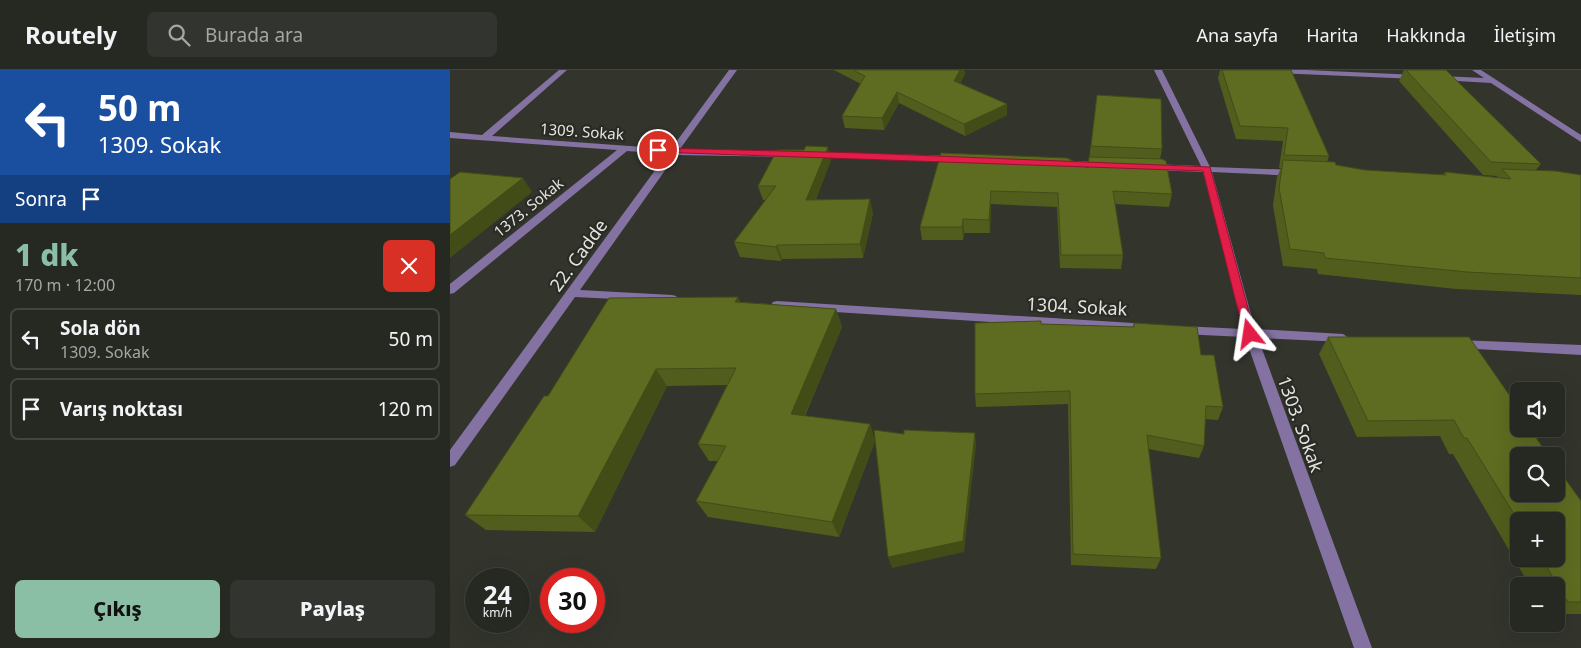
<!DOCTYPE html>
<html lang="tr">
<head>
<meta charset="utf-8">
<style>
	:root { --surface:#262822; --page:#32342f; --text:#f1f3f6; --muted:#a4a6a5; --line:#424440; --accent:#8abfa5 }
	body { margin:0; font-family:"Noto Sans",sans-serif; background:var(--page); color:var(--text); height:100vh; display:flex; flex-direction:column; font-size:19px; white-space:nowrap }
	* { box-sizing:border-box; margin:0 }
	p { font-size:16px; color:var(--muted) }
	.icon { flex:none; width:28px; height:28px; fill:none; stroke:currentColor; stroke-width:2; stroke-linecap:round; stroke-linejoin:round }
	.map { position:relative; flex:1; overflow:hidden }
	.details { display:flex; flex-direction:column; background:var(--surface); width:450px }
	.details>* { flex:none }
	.guide { background:#1a4fa0; color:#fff; overflow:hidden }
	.buttons { position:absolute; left:1060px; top:312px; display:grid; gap:10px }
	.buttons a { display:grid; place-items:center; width:55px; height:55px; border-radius:8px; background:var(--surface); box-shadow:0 5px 20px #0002,0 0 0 1px var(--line); font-size:25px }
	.speed { position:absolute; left:15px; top:498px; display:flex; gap:10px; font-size:25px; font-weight:700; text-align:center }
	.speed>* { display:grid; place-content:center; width:65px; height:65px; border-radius:50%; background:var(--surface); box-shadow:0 5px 20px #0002,0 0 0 1px var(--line); line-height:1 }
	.speed small { font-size:12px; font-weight:400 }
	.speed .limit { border:8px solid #d22; background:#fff; color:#111 }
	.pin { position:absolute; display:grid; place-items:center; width:42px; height:42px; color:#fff; margin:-21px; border:2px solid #fff; border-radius:50%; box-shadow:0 1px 5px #0007 }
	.me { position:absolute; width:55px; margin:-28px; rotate:345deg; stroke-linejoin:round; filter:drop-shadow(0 0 4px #0008) }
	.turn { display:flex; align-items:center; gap:18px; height:105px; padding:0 15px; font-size:22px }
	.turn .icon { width:65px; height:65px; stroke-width:2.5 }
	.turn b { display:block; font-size:35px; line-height:42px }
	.then { display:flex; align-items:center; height:48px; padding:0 15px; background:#0003; gap:10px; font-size:19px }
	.round { display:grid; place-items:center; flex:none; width:52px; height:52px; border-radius:8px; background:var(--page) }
	.headline { display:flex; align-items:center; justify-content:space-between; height:85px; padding:0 15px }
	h1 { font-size:30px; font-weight:800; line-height:38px; color:var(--accent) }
	.primary-button { display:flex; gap:10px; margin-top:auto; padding:10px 15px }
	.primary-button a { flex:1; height:58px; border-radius:8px; background:var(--accent); color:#111; font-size:20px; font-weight:800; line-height:58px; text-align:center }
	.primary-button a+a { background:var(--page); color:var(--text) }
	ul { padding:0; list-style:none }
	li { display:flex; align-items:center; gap:15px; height:62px; margin:0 10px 8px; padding:0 5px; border:2px solid var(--line); border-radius:8px }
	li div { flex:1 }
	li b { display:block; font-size:19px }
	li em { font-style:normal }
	header { display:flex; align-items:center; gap:30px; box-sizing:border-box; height:70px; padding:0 25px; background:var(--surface); border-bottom:1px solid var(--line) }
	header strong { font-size:24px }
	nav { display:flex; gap:28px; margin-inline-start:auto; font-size:18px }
	.search { width:350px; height:45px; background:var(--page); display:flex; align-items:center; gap:12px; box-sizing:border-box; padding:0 18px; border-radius:8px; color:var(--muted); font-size:19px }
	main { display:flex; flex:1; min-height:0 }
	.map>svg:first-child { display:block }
</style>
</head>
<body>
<header>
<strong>Routely</strong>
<div class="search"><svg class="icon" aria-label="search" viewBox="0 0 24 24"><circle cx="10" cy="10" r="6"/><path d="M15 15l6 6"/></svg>Burada ara</div>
<nav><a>Ana sayfa</a><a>Harita</a><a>Hakkında</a><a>İletişim</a></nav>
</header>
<main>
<section class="details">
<div class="guide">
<div class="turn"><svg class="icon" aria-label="left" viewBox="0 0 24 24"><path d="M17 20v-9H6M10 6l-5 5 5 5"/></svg><div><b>50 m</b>1309. Sokak</div></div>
<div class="then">Sonra<svg class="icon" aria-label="arrive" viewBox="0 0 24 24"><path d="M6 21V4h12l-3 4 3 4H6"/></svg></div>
</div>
<div class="headline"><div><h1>1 dk</h1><p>170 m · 12:00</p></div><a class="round" style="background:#d93025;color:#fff"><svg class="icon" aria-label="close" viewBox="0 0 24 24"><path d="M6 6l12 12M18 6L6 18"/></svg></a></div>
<ul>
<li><svg class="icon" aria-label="left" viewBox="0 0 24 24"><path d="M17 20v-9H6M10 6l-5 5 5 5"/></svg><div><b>Sola dön</b><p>1309. Sokak</p></div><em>50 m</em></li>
<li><svg class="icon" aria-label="arrive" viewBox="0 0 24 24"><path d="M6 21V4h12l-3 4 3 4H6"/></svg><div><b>Varış noktası</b></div><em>120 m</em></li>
</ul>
<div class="primary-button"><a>Çıkış</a><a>Paylaş</a></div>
</section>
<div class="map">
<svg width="1131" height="578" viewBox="0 0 1131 578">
	<rect width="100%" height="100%" fill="#33352d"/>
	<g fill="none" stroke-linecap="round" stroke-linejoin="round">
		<!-- minor -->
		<path fill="#8473a2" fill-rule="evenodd" d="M 109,0 L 117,0 L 42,66 L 221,79 L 279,0 L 287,0 L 230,79 L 342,81 L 346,84 L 342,87 L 226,85 L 130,220 L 222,225 L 226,226 L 228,229 L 226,232 L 125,227 L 5,395 L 0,397 L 0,380 L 217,84 L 177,81 L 4,223 L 0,224 L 0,214 L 167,80 L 0,68 L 0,62 L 32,65 Z
			M 704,0 L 712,0 L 760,97 L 847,100 L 852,103 L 847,106 L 762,102 L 805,259 L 893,264 L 899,268 L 893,272 L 808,268 L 922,578 L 904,578 L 795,267 L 731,264 L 725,260 L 731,256 L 793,259 L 753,102 L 702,100 L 697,97 L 702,94 L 751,96 Z
			M 801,0 L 856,0 L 967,5 L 971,7 L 967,9 L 805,2 Z
			M 1022,0 L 1031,0 L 1131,65 L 1131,72 L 1041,13 L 990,10 L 986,8 L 990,6 L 1034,8 Z
			M 364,82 L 507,86 L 511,89 L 507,92 L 361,87 L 360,85 Z
			M 614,91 L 654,92 L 658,95 L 654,98 L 611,96 L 610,94 Z
			M 327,231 L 699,254 L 705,258 L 699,262 L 323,238 L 321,235 L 323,232 Z
			M 1008,270 L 1131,275 L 1131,285 L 1008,278 L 1002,274 Z"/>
	</g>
	<!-- wall -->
	<path fill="#515d1c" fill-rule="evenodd" d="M 384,0 L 514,0 L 515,4 L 510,13 L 557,34 L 557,45 L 515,66 L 449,33 L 434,60 L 395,58 L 392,46 L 411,14 Z
		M 770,0 L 841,0 L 879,86 L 877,92 L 886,95 L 915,100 L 993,105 L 995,102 L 1046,108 L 1047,106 L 1033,105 L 949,11 L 954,0 L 996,0 L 1091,94 L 1086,100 L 1131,105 L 1131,225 L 1006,219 L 868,204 L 867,199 L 833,196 L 823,135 L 827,107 L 831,98 L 829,98 L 833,71 L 786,69 L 768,8 Z
		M 647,25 L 712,79 L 710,89 L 722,124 L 719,137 L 665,134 L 673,185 L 671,199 L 610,198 L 607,137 L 541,134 L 540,163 L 514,163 L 513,170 L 472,170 L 470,157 L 491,83 L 638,98 Z
		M 381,90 L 366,129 L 423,143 L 413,188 L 332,189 L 331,191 L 290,187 L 284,172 L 316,130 L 313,130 L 308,116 Z
		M 290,232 L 386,239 L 392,257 L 355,346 L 420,354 L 425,371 L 389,467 L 258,447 L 246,431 L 268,391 L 259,391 L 248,374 L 277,315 L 217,316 L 145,462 L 36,460 L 15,445 L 98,326 Z
		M 684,253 L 751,285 L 773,337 L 768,350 L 755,349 L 754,376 L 749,388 L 698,379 L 711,488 L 706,499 L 621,495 L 618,334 L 526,337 L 525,324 L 591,254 L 683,257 Z
		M 878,267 L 1089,368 L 1087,369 L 1131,431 L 1131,544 L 1106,544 L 1106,516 L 1080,516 L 1003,384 L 999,384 L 990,366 L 907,367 L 869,284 ZM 1069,451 L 1106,489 L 1069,489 Z"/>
	<!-- shaded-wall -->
	<path fill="#424c17" d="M 510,0 L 514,0 L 515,4 L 505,22 L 504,11 Z
		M 447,22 L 449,33 L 434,60 L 432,48 Z
		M 557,34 L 557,45 L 515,66 L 514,54 Z
		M 378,77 L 381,90 L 360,143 L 356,130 Z
		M 73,108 L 82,122 L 0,188 L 0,165 Z
		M 541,121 L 541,134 L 540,163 L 539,150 Z
		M 420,129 L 423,143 L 413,188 L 410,174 Z
		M 513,149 L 514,163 L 513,170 L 512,157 Z
		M 327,175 L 332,189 L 331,191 L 326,177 Z
		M 288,227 L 296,245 L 285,232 Z
		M 386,239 L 392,257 L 348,361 L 341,344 Z
		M 206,299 L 217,316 L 145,462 L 128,446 Z
		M 420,354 L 425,371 L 389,467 L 382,452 Z
		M 525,363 L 526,375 L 514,482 L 442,498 L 438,487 Z"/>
	<!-- building -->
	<path fill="#5e6c21" stroke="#424c17" d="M 403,0 L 510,0 L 504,11 L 557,34 L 514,54 L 447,22 L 432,48 L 392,46 L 415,6 Z
		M 772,0 L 841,0 L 879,86 L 834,85 L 838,58 L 790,56 Z
		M 956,0 L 996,0 L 1091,94 L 1041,92 Z
		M 647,25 L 711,29 L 712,79 L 641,76 Z
		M 356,76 L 378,77 L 356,130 L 420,129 L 410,174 L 327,175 L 326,177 L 284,172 L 326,116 L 308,116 L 327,80 L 354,80 Z
		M 491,83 L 617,88 L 638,98 L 639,87 L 712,89 L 716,91 L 722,124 L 663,121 L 673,185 L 611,185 L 608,123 L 541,121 L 539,150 L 513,149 L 512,157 L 470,157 Z
		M 833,90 L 885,92 L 886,95 L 915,100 L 996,105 L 995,102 L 1061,109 L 1052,99 L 1106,101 L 1131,105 L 1131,208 L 1017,202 L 875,188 L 874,183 L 840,179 L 829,118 Z
		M 10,102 L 73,108 L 0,165 L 0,109 Z
		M 288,227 L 285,232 L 386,239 L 341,344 L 420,354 L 382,452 L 246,431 L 276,376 L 248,374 L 286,298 L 206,299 L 128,446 L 15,445 L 94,326 L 98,326 L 159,228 Z
		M 591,251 L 591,254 L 684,257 L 684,253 L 747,257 L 751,285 L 764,285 L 773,337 L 756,336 L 754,376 L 697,365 L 711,488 L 623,484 L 620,321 L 525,324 L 525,253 Z
		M 878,267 L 1019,267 L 1069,339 L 1069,359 L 1082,359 L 1089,368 L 1086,368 L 1099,386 L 1069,386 L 1069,424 L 1106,424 L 1106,396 L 1131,431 L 1131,532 L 1118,532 L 1092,489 L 1106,489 L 1106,451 L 1069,452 L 1017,368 L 1014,368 L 1004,350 L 918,351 Z
		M 424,360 L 454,364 L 454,360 L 525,363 L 513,471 L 438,487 Z"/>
	<!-- route -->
	<path fill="#e11d48" stroke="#92132f" d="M 208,78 L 412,83 L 760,97 L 805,264 L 800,268 L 794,264 L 753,101 L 205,82 L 205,79 Z"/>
	<g text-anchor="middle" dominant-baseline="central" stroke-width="4.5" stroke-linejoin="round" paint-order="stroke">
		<!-- far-street labels -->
		<g font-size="15" fill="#e4e5e1" stroke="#292b24">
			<text transform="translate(132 61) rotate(4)">1309. Sokak</text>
			<text transform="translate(78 137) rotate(-39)">1373. Sokak</text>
		</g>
		<!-- street labels -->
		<g font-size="18" fill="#e4e5e1" stroke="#292b24">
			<text transform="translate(128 185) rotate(-54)">22. Cadde</text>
			<text transform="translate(627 236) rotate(3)">1304. Sokak</text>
			<text transform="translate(851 354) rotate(70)">1303. Sokak</text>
		</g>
	</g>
</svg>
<div class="buttons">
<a><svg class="icon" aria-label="sound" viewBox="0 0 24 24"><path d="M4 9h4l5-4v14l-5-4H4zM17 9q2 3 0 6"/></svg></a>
<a><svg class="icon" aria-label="search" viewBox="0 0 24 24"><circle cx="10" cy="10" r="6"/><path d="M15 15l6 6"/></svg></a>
<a>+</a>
<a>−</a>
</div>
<div class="speed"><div>24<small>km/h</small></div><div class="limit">30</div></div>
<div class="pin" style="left:208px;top:80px;background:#d93025"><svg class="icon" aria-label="arrive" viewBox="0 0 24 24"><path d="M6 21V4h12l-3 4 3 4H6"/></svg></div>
<svg class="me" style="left:800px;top:264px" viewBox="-20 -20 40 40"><path d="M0-17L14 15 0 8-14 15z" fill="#e11d48" stroke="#fff" stroke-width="4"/></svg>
</div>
</main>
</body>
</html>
